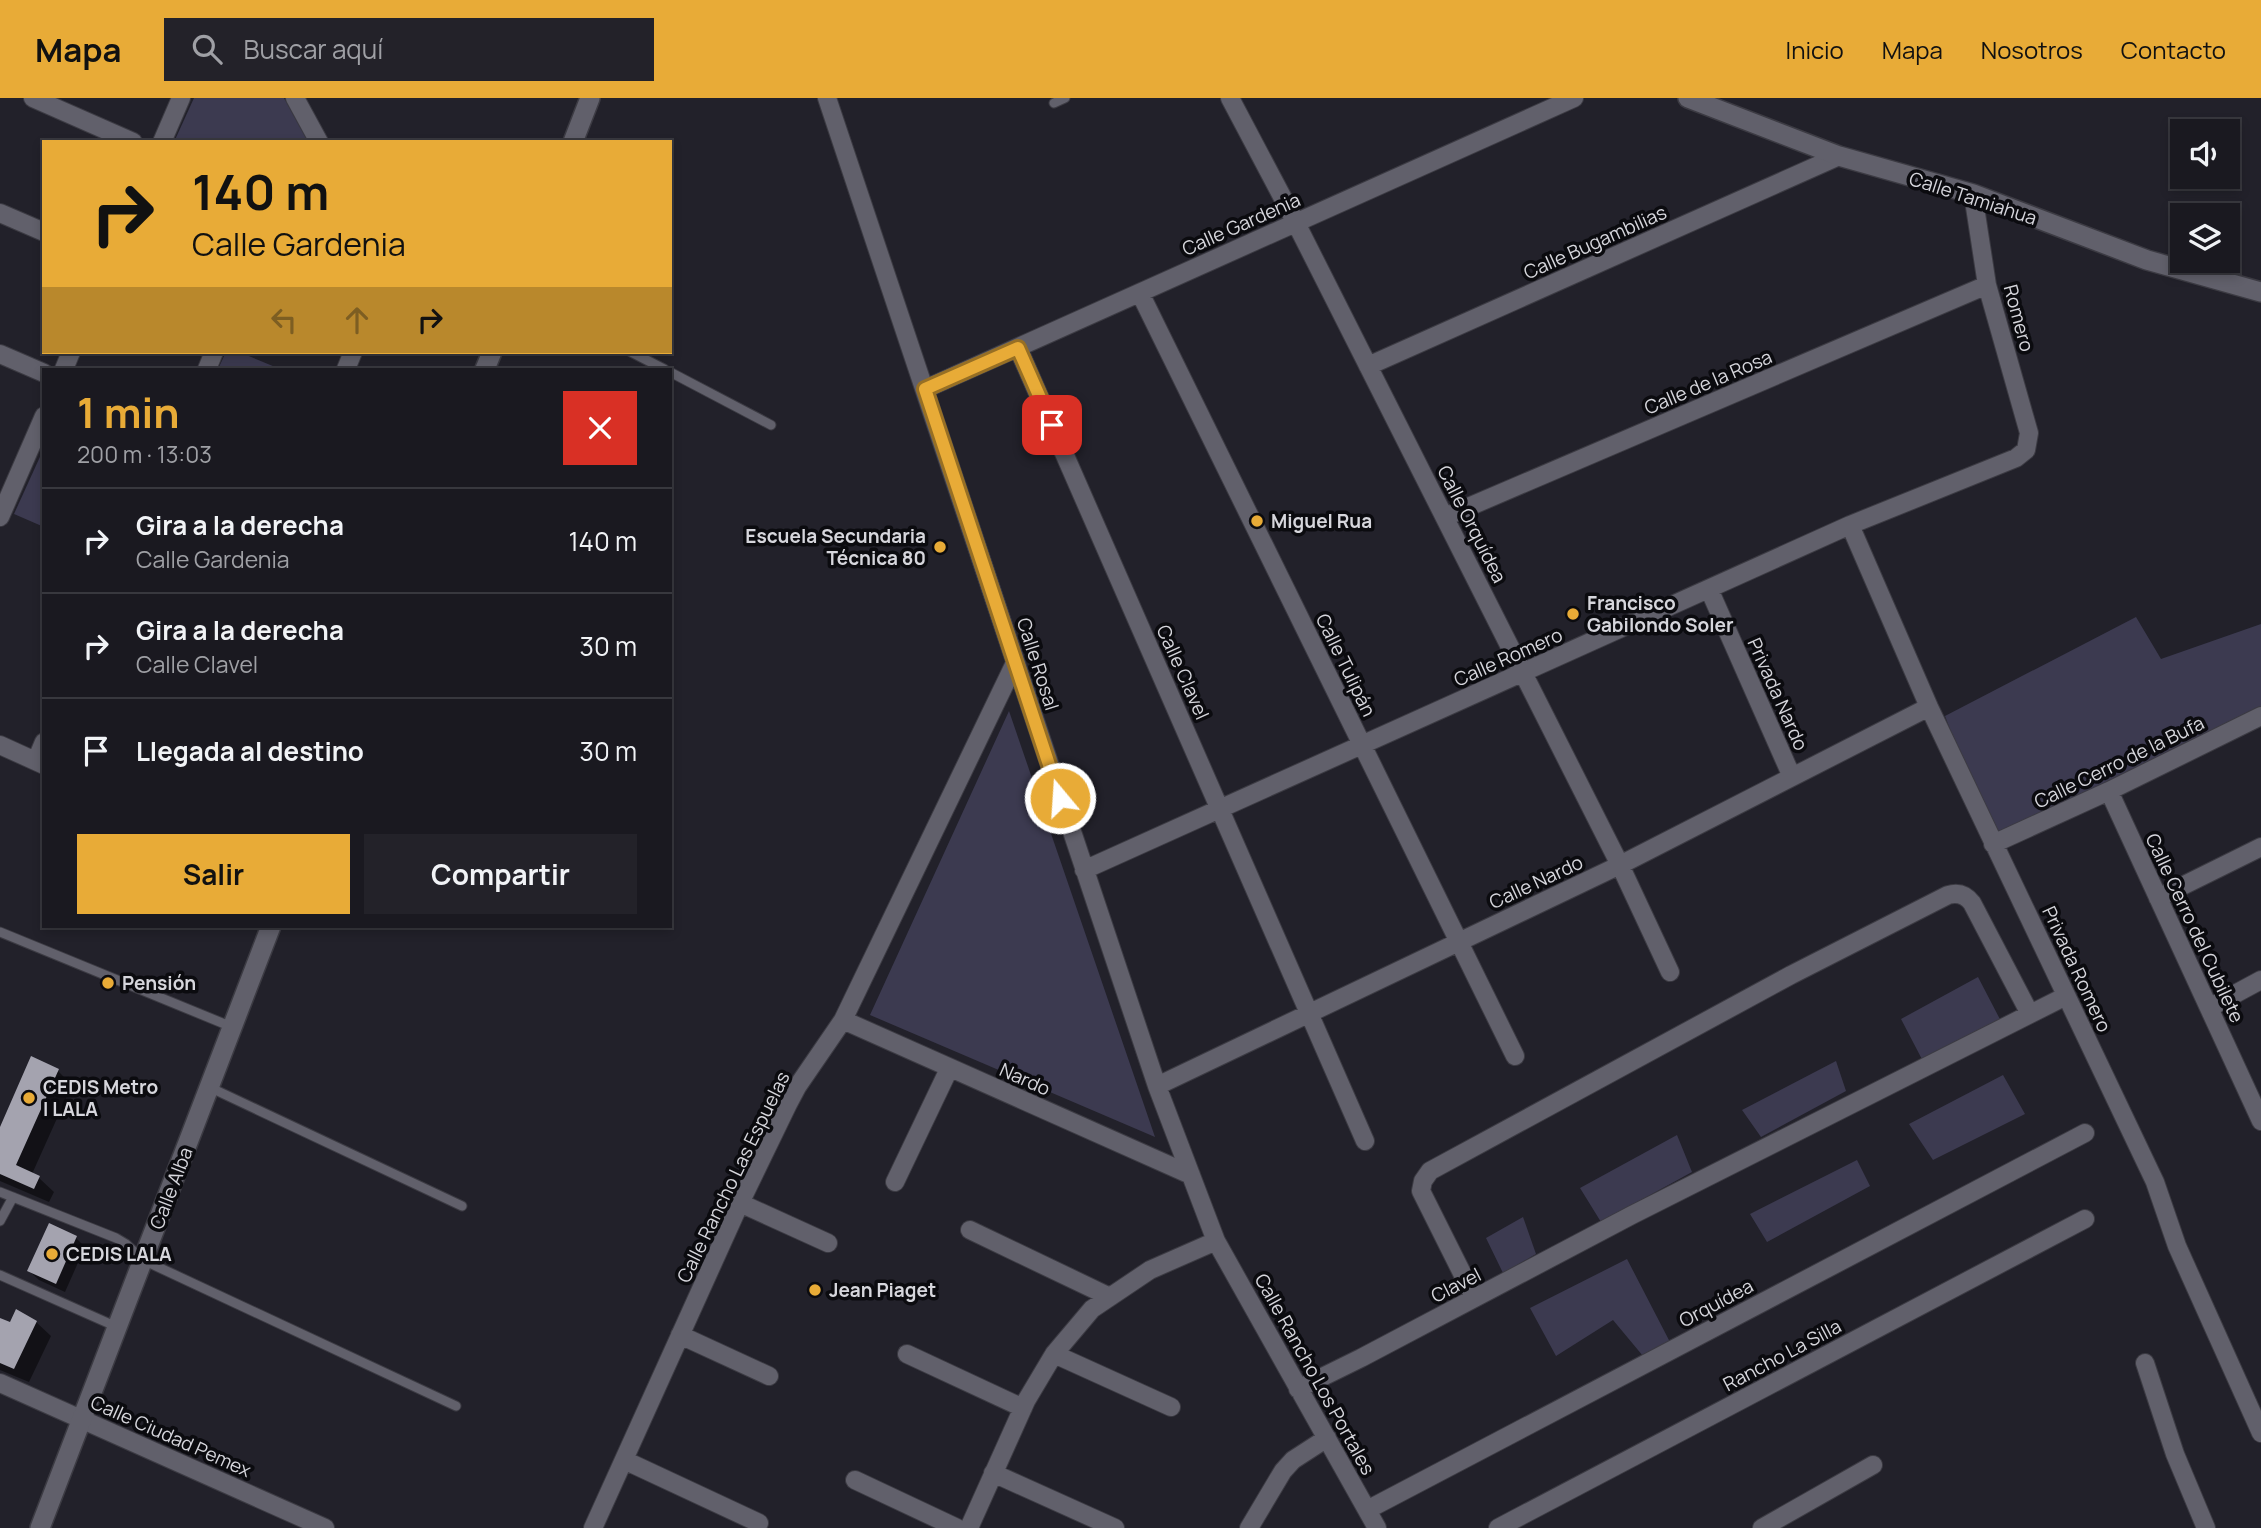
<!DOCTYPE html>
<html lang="es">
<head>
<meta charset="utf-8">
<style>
	:root { --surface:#1a1920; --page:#232229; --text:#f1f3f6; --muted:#9fa0a5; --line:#38383e; --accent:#e8ab37 }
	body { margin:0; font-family:Manrope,sans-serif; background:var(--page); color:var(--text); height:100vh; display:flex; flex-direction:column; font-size:26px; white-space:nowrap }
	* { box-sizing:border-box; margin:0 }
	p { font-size:23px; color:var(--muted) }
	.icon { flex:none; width:38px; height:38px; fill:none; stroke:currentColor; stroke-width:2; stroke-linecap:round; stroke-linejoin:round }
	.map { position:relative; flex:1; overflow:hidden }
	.details { position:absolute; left:42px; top:270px; width:630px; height:560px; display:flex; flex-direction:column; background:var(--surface); border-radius:0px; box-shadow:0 4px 10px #0003,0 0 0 2px var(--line) }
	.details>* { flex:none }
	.banner { position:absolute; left:42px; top:42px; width:630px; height:214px; border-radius:0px; box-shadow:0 4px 10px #0003,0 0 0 2px var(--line); background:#e8ab37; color:#111; overflow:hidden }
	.controls { position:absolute; left:2170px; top:21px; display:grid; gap:14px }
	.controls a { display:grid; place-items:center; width:70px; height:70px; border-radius:0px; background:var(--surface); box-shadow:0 4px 10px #0003,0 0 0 2px var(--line); font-size:35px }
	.pin { position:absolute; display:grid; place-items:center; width:60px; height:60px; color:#fff; margin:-30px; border-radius:14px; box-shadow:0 4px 10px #0006 }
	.me { position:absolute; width:77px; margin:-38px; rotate:342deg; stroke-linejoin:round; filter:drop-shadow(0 0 5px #0008) }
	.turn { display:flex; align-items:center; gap:24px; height:147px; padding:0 35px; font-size:32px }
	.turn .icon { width:91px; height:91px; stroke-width:2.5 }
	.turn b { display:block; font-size:49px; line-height:60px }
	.lanes { display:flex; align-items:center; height:66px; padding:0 35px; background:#0003; justify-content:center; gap:35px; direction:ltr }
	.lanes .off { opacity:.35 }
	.round { display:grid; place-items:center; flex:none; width:74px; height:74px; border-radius:0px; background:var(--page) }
	.summary { display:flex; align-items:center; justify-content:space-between; height:119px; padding:0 35px }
	h1 { font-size:42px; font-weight:700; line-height:52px; color:var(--accent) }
	.cta { display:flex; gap:14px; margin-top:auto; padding:14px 35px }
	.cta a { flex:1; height:80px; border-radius:0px; background:var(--accent); color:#111; font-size:28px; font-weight:700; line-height:80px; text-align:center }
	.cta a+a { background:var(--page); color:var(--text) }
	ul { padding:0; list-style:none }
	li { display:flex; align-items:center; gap:21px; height:105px; padding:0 35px; border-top:2px solid var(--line) }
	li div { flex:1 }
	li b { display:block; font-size:26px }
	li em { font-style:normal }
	header { display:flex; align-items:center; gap:42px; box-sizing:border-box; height:98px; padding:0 35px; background:var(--accent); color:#111 }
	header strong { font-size:33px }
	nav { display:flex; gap:38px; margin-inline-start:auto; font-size:24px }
	.search { width:490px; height:63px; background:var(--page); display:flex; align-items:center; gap:18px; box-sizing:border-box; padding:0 24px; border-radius:0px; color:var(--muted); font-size:26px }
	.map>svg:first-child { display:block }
</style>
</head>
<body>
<header>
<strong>Mapa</strong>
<div class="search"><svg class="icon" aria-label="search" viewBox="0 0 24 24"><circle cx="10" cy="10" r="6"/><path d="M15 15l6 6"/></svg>Buscar aquí</div>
<nav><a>Inicio</a><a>Mapa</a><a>Nosotros</a><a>Contacto</a></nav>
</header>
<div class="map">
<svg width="2261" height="1430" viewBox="0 0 2261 1430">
	<rect width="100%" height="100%" fill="#22212a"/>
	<!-- green -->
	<path fill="#3c3a50" d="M 194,0 L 284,0 L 308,44 L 174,44 Z
		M 226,254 L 239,254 L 280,271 L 218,271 Z
		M 44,350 L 44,429 L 14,416 Z
		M 2136,519 L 2161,561 L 2261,526 L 2261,621 L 1993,746 L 1945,618 Z
		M 1009,613 L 1155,1039 L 870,917 Z
		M 1978,879 L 2004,929 L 1926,969 L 1901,921 Z
		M 1836,963 L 1846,993 L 1761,1039 L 1742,1012 Z
		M 2003,977 L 2025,1016 L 1933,1062 L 1909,1026 Z
		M 1677,1037 L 1692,1074 L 1601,1124 L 1580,1090 Z
		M 1857,1062 L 1870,1088 L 1767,1144 L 1750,1116 Z
		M 1523,1119 L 1536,1156 L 1503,1175 L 1486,1140 Z
		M 1627,1161 L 1671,1246 L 1648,1264 L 1613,1222 L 1556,1258 L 1530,1210 Z"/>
	<!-- shadow -->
	<path fill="#0007" d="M 58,973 L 72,987 L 32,1076 L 39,1080 L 54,1094 L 49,1104 L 0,1083 L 0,1034 Z
		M 76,1140 L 85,1149 L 65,1194 L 39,1182 L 29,1173 Z
		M 0,1222 L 11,1226 L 36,1224 L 51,1238 L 29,1284 L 0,1272 Z"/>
	<!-- building -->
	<path fill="#a4a3af" d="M 31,958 L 59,971 L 16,1067 L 40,1078 L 34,1091 L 0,1076 L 0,1029 Z
		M 49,1125 L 77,1138 L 56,1186 L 27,1173 Z
		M 16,1211 L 37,1223 L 14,1271 L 0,1265 L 0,1220 L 10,1224 Z"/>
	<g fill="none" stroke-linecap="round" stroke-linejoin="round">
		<!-- service casing -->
		<g stroke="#3c3b43" stroke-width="11">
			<path id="service" d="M 1054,5 L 1065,0
				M 631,254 L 664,271
				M 670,274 L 771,327
				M 0,834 L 232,929
				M 209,989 L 462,1108
				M 0,1094 L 116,1140 L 126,1146 L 143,1162 L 456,1308
				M 0,1123 L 13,1099
				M 0,1177 L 117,1229"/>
		</g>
		<!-- minor casing -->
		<g stroke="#3c3b43" stroke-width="20">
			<path id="minor" d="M 33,0 L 133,44
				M 295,0 L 319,44
				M 827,0 L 1157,988 L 1216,1143 L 1377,1430
				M 1230,0 L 1296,125 L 1620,767 L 1670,874
				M 162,44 L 181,0
				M 0,115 L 44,134
				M 1140,195 L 1515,958
				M 1018,250 L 1365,1043
				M 0,256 L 44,275
				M 1368,268 L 1839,58
				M 64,271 L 71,254
				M 207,271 L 214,254
				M 346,271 L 353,254
				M 925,291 L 1574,0
				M 0,419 L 44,318
				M 1445,419 L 1987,187
				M 1850,427 L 1929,609 L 2155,1084 L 2177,1148 L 2261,1335
				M 1709,491 L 1792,679
				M 0,647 L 44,667
				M 36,663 L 44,644
				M 2109,693 L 2261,1023
				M 1993,746 L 2109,693 L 2261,618
				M 1084,772 L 1850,427 L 2016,360 L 2026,352 L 2029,335 L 1987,187 L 1973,96
				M 2158,800 L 2261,749
				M 2209,910 L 2261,882
				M 843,922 L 1191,1077
				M 1157,988 L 1620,767 L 1929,609
				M 895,1084 L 949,971
				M 740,1105 L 828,1145
				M 970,1132 L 1110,1199
				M 1474,1199 L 1421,1093 L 1423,1083 L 1430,1073 L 1791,877 L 1948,797 C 1958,794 1966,797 1972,805 L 2030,916
				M 680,1237 L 769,1278
				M 907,1256 L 1023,1310
				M 1054,1256 L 1171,1309
				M 2145,1265 L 2175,1356 L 2206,1430
				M 0,1285 L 325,1430
				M 1298,1291 L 1361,1260 L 1632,1117 L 2066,898
				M 624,1362 L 759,1425
				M 993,1375 L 1115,1430
				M 855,1382 L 957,1430
				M 1367,1412 L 2085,1035
				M 593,1430 L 740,1105 L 788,1006 L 797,989 L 843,922 L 1015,565
				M 969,1430 L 1026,1303 L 1054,1256 L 1092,1211 L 1150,1172 L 1216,1143
				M 1249,1430 L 1283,1373 L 1293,1362 L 1327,1340
				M 1498,1430 L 2085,1121
				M 1762,1430 L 1873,1367"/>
		</g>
		<!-- tertiary casing -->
		<g stroke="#3c3b43" stroke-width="22">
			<path id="tertiary" d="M 1688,0 L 1839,58 L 1973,96 L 2147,162 L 2261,194
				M 573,44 L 590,0
				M 485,271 L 492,254
				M 40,1430 L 271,828"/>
		</g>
		<!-- service -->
		<use href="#service" stroke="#61606b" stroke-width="9"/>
		<!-- minor -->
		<use href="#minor" stroke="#61606b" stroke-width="18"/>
		<!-- tertiary -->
		<use href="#tertiary" stroke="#61606b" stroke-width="19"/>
	</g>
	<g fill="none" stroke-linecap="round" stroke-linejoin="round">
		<!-- route casing -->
		<g stroke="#976f24" stroke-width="18">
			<path id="route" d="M 1052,327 L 1018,250 L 925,291 L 1060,700"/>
		</g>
		<!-- route -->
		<use href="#route" stroke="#e8ab37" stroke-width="12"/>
	</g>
	<!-- markers -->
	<g fill="#e8ab37" stroke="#0b0b0f" stroke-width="2.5">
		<circle cx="1257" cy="423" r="7"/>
		<circle cx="940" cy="449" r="7"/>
		<circle cx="1573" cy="516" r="7"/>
		<circle cx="108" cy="885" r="7"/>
		<circle cx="29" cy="1000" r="7"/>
		<circle cx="52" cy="1156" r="7"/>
		<circle cx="815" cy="1192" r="7"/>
	</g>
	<g text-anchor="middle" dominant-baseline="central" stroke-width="7" stroke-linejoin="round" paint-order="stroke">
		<!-- street labels -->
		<g font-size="19" fill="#d6d6dc" stroke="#0b0b0f">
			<text transform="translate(1973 100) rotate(18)">Calle Tamiahua</text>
			<text transform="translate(1241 126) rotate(-24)">Calle Gardenia</text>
			<text transform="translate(1595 144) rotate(-24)">Calle Bugambilias</text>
			<text transform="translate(2019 220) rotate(75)">Romero</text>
			<text transform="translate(1708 284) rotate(-23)">Calle de la Rosa</text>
			<text transform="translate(1472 426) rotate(63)">Calle Orquídea</text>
			<text transform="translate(1508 559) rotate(-24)">Calle Romero</text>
			<text transform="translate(1038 566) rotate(72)">Calle Rosal</text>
			<text transform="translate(1346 567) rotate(64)">Calle Tulipán</text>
			<text transform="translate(1183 574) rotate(66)">Calle Clavel</text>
			<text transform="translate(1778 596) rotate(66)">Privada Nardo</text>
			<text transform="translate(2119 664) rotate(-26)">Calle Cerro de la Bufa</text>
			<text transform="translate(1536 784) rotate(-25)">Calle Nardo</text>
			<text transform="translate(2195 830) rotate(65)">Calle Cerro del Cubilete</text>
			<text transform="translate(2077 871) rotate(65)">Privada Romero</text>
			<text transform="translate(1025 981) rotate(24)">Nardo</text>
			<text transform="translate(733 1079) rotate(-64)">Calle Rancho Las Espuelas</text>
			<text transform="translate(171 1090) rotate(-69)">Calle Alba</text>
			<text transform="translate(1456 1187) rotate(-27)">Clavel</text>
			<text transform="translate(1716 1205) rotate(-28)">Orquídea</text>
			<text transform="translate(1782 1257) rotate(-28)">Rancho La Silla</text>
			<text transform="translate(1315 1276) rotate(61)">Calle Rancho Los Portales</text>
			<text transform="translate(171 1338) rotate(24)">Calle Ciudad Pemex</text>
		</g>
		<!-- poi labels -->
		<g font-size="19" font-weight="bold" fill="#d6d6dc" stroke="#0b0b0f" text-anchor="start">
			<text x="1271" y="423">Miguel Rua</text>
			<text x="926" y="438" text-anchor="end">Escuela Secundaria<tspan x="926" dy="22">Técnica 80</tspan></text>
			<text x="1587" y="505">Francisco<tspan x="1587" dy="22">Gabilondo Soler</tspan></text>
			<text x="122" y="885">Pensión</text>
			<text x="43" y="989">CEDIS Metro<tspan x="43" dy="22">I LALA</tspan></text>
			<text x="66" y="1156">CEDIS LALA</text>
			<text x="829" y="1192">Jean Piaget</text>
		</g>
	</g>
</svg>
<div class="controls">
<a><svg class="icon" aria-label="sound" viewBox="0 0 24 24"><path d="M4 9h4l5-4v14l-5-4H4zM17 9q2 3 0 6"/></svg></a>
<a><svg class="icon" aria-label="layers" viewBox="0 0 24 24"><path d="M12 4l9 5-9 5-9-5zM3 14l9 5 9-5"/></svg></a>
</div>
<div class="pin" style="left:1052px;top:327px;background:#d93025"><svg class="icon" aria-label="arrive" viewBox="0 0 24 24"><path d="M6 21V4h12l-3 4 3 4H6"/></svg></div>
<svg class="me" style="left:1060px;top:700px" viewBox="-20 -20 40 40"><circle r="17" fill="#e8ab37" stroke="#fff" stroke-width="3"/><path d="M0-11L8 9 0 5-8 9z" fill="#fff"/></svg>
<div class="banner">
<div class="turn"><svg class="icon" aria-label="right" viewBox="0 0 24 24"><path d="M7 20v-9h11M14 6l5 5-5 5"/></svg><div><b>140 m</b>Calle Gardenia</div></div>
<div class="lanes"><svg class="icon off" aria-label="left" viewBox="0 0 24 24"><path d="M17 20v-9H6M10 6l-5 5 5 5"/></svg><svg class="icon off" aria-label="ahead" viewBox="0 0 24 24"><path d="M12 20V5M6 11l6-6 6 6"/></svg><svg class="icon" aria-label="right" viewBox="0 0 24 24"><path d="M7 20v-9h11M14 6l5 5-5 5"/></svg></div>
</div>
<section class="details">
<div class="summary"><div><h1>1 min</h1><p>200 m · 13:03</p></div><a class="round" style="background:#d93025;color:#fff"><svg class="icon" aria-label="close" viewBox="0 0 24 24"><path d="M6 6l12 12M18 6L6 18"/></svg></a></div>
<ul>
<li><svg class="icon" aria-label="right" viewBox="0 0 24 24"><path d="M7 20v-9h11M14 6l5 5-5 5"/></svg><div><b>Gira a la derecha</b><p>Calle Gardenia</p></div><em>140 m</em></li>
<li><svg class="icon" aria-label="right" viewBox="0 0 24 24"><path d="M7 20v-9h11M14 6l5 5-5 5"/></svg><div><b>Gira a la derecha</b><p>Calle Clavel</p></div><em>30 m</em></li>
<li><svg class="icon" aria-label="arrive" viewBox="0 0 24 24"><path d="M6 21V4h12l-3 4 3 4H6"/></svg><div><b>Llegada al destino</b></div><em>30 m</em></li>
</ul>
<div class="cta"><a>Salir</a><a>Compartir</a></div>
</section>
</div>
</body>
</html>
